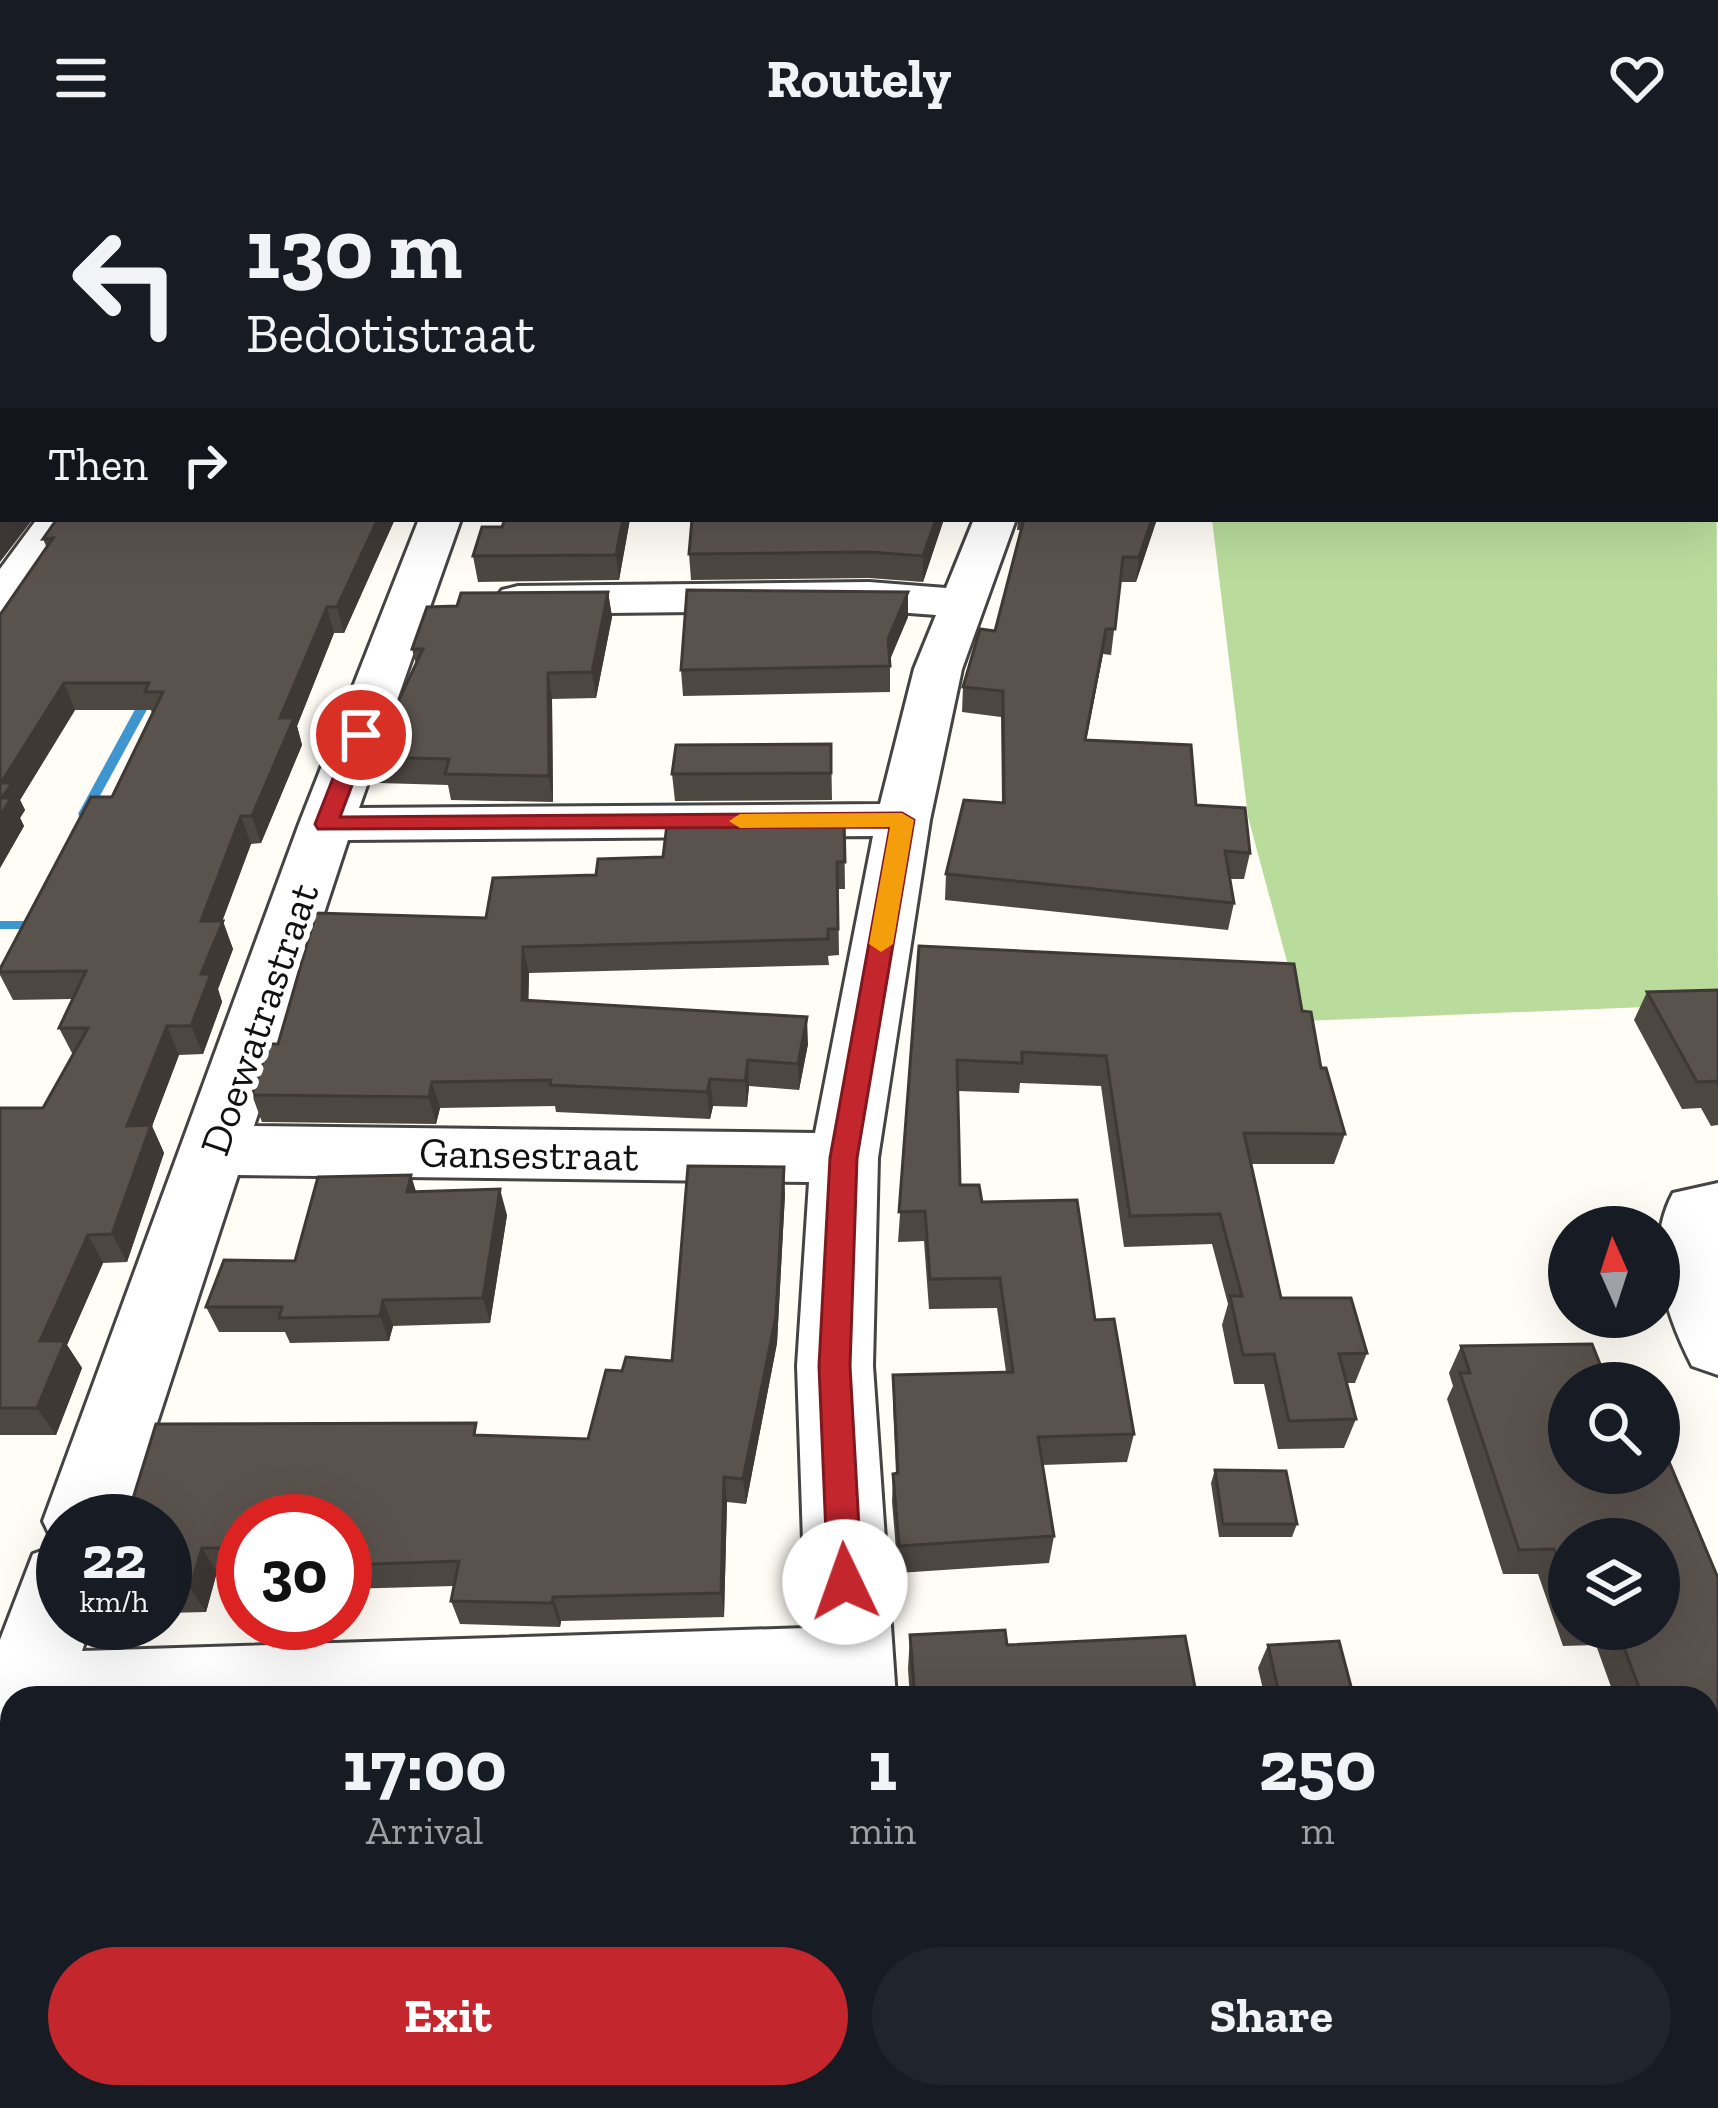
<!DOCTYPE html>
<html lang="en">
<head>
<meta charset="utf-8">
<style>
	:root { --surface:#171b24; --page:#20242c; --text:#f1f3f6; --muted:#9ea1a6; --accent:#c4262e }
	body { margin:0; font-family:"Zilla Slab",serif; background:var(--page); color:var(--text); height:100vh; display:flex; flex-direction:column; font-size:45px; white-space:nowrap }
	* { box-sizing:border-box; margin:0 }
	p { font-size:39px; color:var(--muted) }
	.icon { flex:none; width:66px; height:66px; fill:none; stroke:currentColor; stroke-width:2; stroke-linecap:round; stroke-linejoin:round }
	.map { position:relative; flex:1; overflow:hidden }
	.side { position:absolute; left:0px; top:1530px; width:1719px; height:423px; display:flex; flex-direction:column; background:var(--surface); border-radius:36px 36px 0 0; box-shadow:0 12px 48px #0002 }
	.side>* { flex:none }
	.banner { position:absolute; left:0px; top:0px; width:1719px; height:366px; box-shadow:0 12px 48px #0002; background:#171b24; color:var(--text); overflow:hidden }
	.needle { width:78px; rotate:357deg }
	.buttons { position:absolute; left:1548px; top:1050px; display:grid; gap:24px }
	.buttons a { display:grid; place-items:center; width:132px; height:132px; border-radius:50%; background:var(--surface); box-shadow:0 12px 48px #0002; font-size:60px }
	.speed { position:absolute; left:36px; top:1338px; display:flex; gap:24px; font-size:60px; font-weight:700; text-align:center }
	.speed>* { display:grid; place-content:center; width:156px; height:156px; border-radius:50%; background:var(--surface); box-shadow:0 12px 48px #0002; line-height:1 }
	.speed small { font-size:30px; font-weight:400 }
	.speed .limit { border:18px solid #d22; background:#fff; color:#111 }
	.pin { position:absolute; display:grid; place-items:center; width:102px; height:102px; color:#fff; margin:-51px; border:6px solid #fff; border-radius:50%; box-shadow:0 3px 12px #0007 }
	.me { position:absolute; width:132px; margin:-66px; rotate:357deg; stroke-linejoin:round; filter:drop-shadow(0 0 9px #0008) }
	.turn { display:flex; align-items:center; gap:42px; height:252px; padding:0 48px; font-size:54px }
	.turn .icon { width:156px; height:156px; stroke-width:2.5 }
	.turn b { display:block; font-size:84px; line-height:102px }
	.then { display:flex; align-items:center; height:114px; padding:0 48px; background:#0003; gap:24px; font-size:45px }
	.eta { display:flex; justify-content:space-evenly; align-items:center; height:204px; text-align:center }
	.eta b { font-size:72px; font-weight:700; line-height:84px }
	.action { display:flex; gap:24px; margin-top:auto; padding:24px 48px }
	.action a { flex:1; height:138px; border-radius:72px; background:var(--accent); color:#fff; font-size:48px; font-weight:700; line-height:138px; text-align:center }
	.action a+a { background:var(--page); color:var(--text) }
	header { display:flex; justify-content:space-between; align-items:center; height:156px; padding:0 48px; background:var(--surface); font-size:54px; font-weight:700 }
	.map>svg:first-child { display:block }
</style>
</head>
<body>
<header><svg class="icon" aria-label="menu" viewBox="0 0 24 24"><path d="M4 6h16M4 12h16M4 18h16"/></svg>Routely<svg class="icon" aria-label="heart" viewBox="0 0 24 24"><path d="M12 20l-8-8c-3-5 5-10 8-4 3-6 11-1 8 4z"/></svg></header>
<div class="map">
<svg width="1718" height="1952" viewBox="0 0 1718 1952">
	<rect width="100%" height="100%" fill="#fffdf5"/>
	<!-- green -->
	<path fill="#d5ebbd" d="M 1707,1593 L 1718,1593 L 1718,1947 L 1612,1950 L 1609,1941 L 1707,1941 Z"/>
	<!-- forest -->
	<path fill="#b9dc9c" d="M 1716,107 L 1718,848 L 1303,865 L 1248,661 L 1212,363 L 1716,363 Z"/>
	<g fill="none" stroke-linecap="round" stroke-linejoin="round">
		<!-- stream -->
		<path fill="#3f96cf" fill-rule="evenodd" d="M 1435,0 L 1441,0 L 1443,3 L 1437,3 Z
			M 1716,319 L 1718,320 L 1718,327 L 1716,326 Z
			M 150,534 L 156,537 L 90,658 L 84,662 L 80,661 L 78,658 L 144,537 Z
			M 0,765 L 24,765 L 31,769 L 24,773 L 0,773 Z"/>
		<!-- minor casing -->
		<g stroke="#444" stroke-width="6">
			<path id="minor" d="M 998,0 L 1026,0 L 1027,3 L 999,3 Z
				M 1191,0 L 1219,0 L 1221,3 L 1193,3 Z
				M 37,363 L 79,363 L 16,455 L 0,459 L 0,413 Z
				M 419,363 L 461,363 L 359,652 L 880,648 L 914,513 L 936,459 L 869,454 L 518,458 L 502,454 L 495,444 L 502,434 L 518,430 L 869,426 L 946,432 L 974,363 L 1016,363 L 962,513 L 930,664 L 878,1002 L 873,1210 L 896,1542 L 12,1542 L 12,1648 L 0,1653 L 0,1484 L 33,1398 L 55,1390 L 43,1365 L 299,668 ZM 873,680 L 815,977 L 254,970 L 348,684 ZM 238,1019 L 809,1026 L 797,1210 L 806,1472 L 82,1495 L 91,1467 L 63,1467 L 63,1365 L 125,1365 Z
				M 1718,1027 L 1718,1219 L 1692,1210 C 1664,1155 1644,1091 1673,1037 Z
				M 838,1941 L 942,1941 L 943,1952 L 839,1952 Z"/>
		</g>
		<!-- minor -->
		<use href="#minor" fill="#fff" fill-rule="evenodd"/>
	</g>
	<!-- wall -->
	<path fill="#4d4742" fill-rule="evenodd" d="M 1228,0 L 1404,0 L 1404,3 L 1229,3 Z
		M 57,363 L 395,363 L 344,477 L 334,477 L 297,570 L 302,589 L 261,687 L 251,688 L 222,765 L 233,793 L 218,833 L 222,846 L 203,898 L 179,899 L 152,970 L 164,997 L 127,1106 L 103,1107 L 67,1189 L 82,1212 L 56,1279 L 0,1279 L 0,952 L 43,952 L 73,899 L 59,872 L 72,843 L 13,844 L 0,819 L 0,813 L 112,641 L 152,557 L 151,554 L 75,554 L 20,644 L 25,654 L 20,662 L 24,670 L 0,712 L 47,392 L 43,383 Z
		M 630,363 L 619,424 L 478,426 L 473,400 L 502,371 Z
		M 944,363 L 923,426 L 869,422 L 691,424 L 689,398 Z
		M 1018,363 L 1157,363 L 1136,426 L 1120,426 L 1111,499 L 1103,498 L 1086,584 L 1196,649 L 1250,697 L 1244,723 L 1230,723 L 1234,747 L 1228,774 L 945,744 L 946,718 L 1002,647 L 1001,561 L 962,556 L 963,531 L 995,475 L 1021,374 L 1017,374 Z
		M 608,436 L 612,461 L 596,542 L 552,543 L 553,646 L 451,644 L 448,629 L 379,627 L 372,601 L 416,508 L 412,493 L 457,450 Z
		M 908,461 L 890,504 L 890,536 L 683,540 L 681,514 Z
		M 831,588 L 832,644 L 675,645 L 672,618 Z
		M 844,662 L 845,733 L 838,733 L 839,799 L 828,800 L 829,809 L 529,817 L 528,844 L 808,888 L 799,934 L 749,930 L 747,951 L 713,950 L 710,963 L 556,956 L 555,950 L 440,952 L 436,968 L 262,966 L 252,939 L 278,888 L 486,762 L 596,719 L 663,701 L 832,663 Z
		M 919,790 L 1302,855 L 1345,978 L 1334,1008 L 1251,1008 L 1281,1142 L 1367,1197 L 1355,1227 L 1347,1227 L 1356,1263 L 1344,1292 L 1278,1293 L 1264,1228 L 1234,1228 L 1222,1169 L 1228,1148 L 1212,1088 L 1124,1091 L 1101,930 L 1020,927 L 1019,937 L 958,935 L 960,1029 L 982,1046 L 1095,1164 L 1134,1278 L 1127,1306 L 1042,1309 L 1054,1380 L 1049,1407 L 898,1417 L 892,1346 L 893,1318 L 896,1318 L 893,1248 L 893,1219 L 1006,1216 L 997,1152 L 929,1153 L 924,1085 L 898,1086 Z
		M 1718,834 L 1718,969 L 1711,970 L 1701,952 L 1682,953 L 1634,864 L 1647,836 Z
		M 416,1036 L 507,1059 L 490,1167 L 393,1170 L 389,1185 L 290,1187 L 285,1176 L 219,1176 L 206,1151 L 295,1105 Z
		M 785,1038 L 777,1187 L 746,1348 L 727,1346 L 724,1461 L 561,1465 L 560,1471 L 460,1468 L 451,1445 L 454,1430 L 345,1433 L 345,1365 L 243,1365 L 243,1416 L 217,1416 L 206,1456 L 165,1457 L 165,1365 L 480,1279 L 588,1283 L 622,1215 L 672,1205 Z
		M 1461,1190 L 1604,1218 L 1718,1422 L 1718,1586 L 1707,1586 L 1707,1542 L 1615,1542 L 1596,1489 L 1563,1490 L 1538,1418 L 1503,1418 L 1447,1243 L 1453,1230 L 1449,1217 ZM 1569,1383 L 1659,1473 L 1569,1473 Z
		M 1215,1314 L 1297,1368 L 1292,1381 L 1219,1381 L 1211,1327 Z
		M 910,1479 L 1007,1489 L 1197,1542 L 910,1542 L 908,1513 Z
		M 1268,1489 L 1354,1542 L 1265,1542 L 1258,1512 Z
		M 0,1790 L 12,1790 L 12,1941 L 44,1941 L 0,1943 Z
		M 368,1941 L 681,1941 L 680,1952 L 489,1952 L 485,1947 L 379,1952 Z
		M 981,1941 L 1294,1941 L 1197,1952 L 982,1952 Z"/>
	<!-- shaded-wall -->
	<path fill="#3f3936" d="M 3,363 L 33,363 L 0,406 L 0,367 Z
		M 378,363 L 395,363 L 344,477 L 337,451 Z
		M 623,363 L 630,363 L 619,424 L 616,399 Z
		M 936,363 L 944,363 L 923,426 L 923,400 Z
		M 1152,363 L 1157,363 L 1136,426 L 1139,401 Z
		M 608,436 L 612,461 L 596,542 L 592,516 Z
		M 908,436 L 908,461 L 887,509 L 888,483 Z
		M 327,451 L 334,477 L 297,570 L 302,589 L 261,687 L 252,660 L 280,562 Z
		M 1106,473 L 1103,498 L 1081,610 L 1085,584 Z
		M 548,517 L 552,543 L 553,646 L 549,620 Z
		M 64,527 L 75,554 L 20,644 L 25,654 L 20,662 L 24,670 L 0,712 L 0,661 L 2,642 L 1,627 Z
		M 241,660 L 251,688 L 222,766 L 223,765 L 233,793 L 218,833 L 222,846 L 203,898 L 191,870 L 201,818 L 201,765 Z
		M 523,791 L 529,817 L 528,870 L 522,844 Z
		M 807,861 L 808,888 L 799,934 L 798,908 Z
		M 167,870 L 179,899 L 152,970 L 164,997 L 127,1106 L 112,1078 L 127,970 Z
		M 748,904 L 749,930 L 747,951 L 745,925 Z
		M 710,923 L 713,950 L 710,963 L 707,936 Z
		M 432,926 L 440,952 L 436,968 L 429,941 Z
		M 784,1011 L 785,1038 L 777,1187 L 746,1348 L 743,1323 Z
		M 411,1019 L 419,1045 L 407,1036 Z
		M 500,1033 L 507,1059 L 490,1167 L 483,1142 Z
		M 88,1079 L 103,1107 L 67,1189 L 82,1212 L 56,1279 L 37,1252 L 40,1185 Z
		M 383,1144 L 393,1170 L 389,1185 L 380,1160 Z
		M 724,1321 L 727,1346 L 724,1461 L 721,1437 Z
		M 202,1392 L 217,1416 L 206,1456 L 190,1432 Z
		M 553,1441 L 561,1465 L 560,1471 L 552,1447 Z
		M 673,1941 L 681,1941 L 680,1952 L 673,1952 Z"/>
	<!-- building -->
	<path fill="#5a524d" stroke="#3f3936" stroke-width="3" d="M 0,0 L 981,0 L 981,3 L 3,3 L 3,363 L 0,367 Z
		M 1043,0 L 1123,0 L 1124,3 L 1045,3 Z
		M 1240,0 L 1355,0 L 1358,3 L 1241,3 Z
		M 57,363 L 378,363 L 337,451 L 327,451 L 280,562 L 294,562 L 252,660 L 241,660 L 201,765 L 223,765 L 201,818 L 211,818 L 191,870 L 167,870 L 127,970 L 151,969 L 112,1078 L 88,1079 L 40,1185 L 65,1185 L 37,1252 L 0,1252 L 0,952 L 43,952 L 88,872 L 59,872 L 86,815 L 0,816 L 0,813 L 91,641 L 112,641 L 163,536 L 145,536 L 149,527 L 64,527 L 1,627 L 12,627 L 2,642 L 11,642 L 0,661 L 0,459 L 53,382 L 43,383 Z
		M 505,363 L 623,363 L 616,399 L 473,400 L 482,371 L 502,371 Z
		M 692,363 L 936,363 L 923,400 L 869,396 L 689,398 Z
		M 1024,363 L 1152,363 L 1139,401 L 1123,401 L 1115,473 L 1106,473 L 1085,584 L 1191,589 L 1196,649 L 1245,652 L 1250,697 L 1225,695 L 1234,747 L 946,718 L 964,644 L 1004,647 L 1003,535 L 963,531 L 980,473 L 995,475 Z
		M 687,434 L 908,436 L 888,483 L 890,510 L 681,514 Z
		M 608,436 L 592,516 L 548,517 L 549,620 L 445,618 L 449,603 L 372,601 L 423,493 L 412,493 L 427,451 L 457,450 L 461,437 Z
		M 831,588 L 831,617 L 672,618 L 676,589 Z
		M 832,658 L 832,663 L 844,662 L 845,706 L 837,706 L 838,773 L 828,773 L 828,783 L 523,791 L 522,844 L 807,861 L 798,908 L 748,904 L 745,925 L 710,923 L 707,936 L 550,929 L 551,924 L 432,926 L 429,941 L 252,939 L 269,888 L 278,888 L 316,757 L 486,762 L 493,722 L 596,719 L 598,703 L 663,701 L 668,660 Z
		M 919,790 L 1294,808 L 1302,855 L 1311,856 L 1321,912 L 1326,912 L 1345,978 L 1244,977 L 1281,1142 L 1351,1142 L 1367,1197 L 1339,1198 L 1356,1263 L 1289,1265 L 1274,1198 L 1243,1199 L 1230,1140 L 1242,1140 L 1220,1058 L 1130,1060 L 1106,900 L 1022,896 L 1022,907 L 957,904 L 960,1029 L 979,1029 L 982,1046 L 1077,1044 L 1095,1164 L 1114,1163 L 1134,1278 L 1038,1281 L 1054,1380 L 899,1390 L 893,1318 L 898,1317 L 893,1219 L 1013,1216 L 1000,1122 L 930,1123 L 925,1055 L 899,1056 Z
		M 1718,834 L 1718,928 L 1716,925 L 1697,926 L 1647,836 Z
		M 688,1010 L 784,1011 L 776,1160 L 743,1323 L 724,1321 L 721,1437 L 553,1441 L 552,1447 L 451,1445 L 459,1405 L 345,1409 L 345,1365 L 243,1365 L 243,1392 L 202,1392 L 190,1432 L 165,1433 L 165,1365 L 126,1365 L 156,1268 L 476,1267 L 474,1279 L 588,1283 L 606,1214 L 622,1215 L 626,1201 L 672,1205 Z
		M 411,1019 L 407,1036 L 500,1033 L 483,1142 L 383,1144 L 380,1160 L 279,1162 L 282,1151 L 206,1151 L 224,1104 L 295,1105 L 318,1021 Z
		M 1592,1188 L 1604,1218 L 1632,1218 L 1636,1227 L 1569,1227 L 1569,1317 L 1659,1317 L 1659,1282 L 1718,1422 L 1718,1564 L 1707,1564 L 1707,1542 L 1643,1542 L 1617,1473 L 1659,1473 L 1659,1383 L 1569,1383 L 1569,1436 L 1554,1393 L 1519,1394 L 1460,1217 L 1470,1217 L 1461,1190 Z
		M 1215,1314 L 1286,1315 L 1297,1368 L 1223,1368 Z
		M 1005,1474 L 1007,1489 L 1185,1480 L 1197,1542 L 915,1542 L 910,1479 Z
		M 1339,1485 L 1354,1542 L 1280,1542 L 1268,1489 Z
		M 0,1790 L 12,1790 L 12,1922 L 0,1923 Z
		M 531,1941 L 673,1941 L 673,1952 L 530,1952 Z
		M 989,1941 L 1116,1941 L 1018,1952 L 991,1952 Z
		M 783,1948 L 783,1952 L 697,1952 Z"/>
	<!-- route -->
	<path fill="#c4262e" stroke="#7f191e" stroke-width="3" d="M 361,573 L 371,579 L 340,661 L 902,657 L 914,664 L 857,1002 L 850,1210 L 862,1426 L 857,1437 L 845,1442 L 833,1437 L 828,1426 L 819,1210 L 830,1002 L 890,671 L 318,673 L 315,668 L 350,579 Z"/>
	<!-- slow -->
	<path fill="#f59e0b" d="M 902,657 L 914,664 L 893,788 L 881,796 L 869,788 L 890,671 L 740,672 L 729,665 L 740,658 Z"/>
	<g text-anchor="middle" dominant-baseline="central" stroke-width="12" stroke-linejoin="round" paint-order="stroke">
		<!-- street labels -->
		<g font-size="42" fill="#111" stroke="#fff">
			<text transform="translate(259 863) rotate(-71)">Doewatrastraat</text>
			<text transform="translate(529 998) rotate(1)">Gansestraat</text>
		</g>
	</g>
</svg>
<div class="buttons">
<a><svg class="needle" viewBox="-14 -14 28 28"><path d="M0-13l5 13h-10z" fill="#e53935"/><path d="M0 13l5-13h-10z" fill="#9ea1a6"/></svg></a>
<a><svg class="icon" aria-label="search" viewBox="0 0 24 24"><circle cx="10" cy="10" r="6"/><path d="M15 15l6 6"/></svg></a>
<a><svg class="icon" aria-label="layers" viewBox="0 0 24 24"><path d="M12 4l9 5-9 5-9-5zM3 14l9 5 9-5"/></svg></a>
</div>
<div class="speed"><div>22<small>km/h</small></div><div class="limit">30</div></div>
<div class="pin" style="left:361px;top:579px;background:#d93025"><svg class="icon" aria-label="arrive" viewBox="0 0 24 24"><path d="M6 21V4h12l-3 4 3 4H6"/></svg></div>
<svg class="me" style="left:845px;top:1426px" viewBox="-20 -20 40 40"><circle r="19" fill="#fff"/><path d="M0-13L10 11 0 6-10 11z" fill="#c4262e"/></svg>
<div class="banner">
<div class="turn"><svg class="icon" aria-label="left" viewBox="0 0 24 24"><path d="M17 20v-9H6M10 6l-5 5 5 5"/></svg><div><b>130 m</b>Bedotistraat</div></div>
<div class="then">Then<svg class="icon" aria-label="right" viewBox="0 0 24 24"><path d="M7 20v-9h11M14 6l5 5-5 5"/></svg></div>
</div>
<section class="side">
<div class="eta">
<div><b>17:00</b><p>Arrival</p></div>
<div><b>1</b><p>min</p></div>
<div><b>250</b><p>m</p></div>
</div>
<div class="action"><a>Exit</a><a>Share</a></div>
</section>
</div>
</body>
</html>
